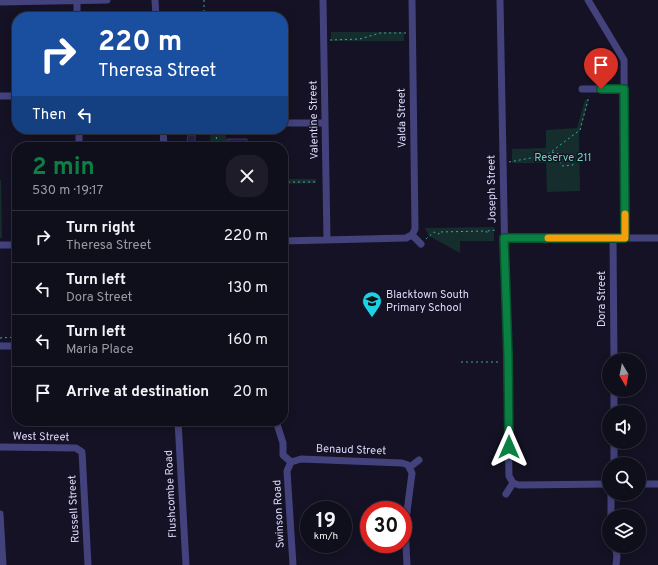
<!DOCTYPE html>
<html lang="en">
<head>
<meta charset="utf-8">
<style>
	:root { --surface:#0f0e1b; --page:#1d1c28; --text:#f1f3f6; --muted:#9b9ca3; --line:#2f2e3a; --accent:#0b8043 }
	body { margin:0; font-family:Overpass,sans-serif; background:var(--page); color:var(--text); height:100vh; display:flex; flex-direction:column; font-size:15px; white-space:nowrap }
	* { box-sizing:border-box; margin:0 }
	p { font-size:13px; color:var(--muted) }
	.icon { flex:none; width:22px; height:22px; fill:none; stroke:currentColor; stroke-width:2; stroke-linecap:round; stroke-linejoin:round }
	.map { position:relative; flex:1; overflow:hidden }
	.sheet { position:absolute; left:12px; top:142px; width:276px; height:284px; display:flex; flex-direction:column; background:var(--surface); border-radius:16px; box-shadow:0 2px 10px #0003,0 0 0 1px var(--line) }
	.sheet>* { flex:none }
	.guide { position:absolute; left:12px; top:12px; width:276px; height:122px; border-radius:16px; box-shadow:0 2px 10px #0003,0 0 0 1px var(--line); background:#1a4fa0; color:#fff; overflow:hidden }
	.needle { width:26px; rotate:170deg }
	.buttons { position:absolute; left:602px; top:353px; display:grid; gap:8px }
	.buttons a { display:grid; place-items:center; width:44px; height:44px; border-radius:50%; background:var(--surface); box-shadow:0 2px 10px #0003,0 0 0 1px var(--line); font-size:20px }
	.speed { position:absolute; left:300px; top:501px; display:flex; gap:8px; font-size:20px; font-weight:700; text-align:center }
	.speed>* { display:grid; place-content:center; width:52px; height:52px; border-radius:50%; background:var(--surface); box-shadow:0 2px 10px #0003,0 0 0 1px var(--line); line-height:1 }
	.speed small { font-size:10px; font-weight:400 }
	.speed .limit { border:6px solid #d22; background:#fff; color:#111 }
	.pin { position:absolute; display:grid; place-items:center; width:34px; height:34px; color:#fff; margin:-41px -17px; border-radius:50% 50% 50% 0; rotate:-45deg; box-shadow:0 0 4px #0007 }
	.pin .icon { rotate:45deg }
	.me { position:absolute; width:44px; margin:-22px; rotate:0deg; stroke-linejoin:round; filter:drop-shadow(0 0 3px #0008) }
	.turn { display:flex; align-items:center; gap:14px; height:84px; padding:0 20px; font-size:18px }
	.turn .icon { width:52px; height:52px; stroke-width:2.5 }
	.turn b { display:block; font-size:28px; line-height:34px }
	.then { display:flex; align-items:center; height:38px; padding:0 20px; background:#0003; gap:8px; font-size:15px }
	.round { display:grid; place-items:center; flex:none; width:42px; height:42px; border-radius:16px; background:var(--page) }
	.summary { display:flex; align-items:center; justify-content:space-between; height:68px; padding:0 20px }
	h1 { font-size:24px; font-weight:700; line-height:30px; color:var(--accent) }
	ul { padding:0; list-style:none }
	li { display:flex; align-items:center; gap:12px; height:52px; padding:0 20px; border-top:1px solid var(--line) }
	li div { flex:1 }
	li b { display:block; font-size:15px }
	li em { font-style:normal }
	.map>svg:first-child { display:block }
</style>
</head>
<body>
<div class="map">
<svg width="658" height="565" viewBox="0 0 658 565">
	<rect width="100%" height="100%" fill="#141224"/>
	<!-- green -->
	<path fill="#152d2c" d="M 331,32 L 404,32 L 404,41 L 331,41 Z
		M 585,100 L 589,100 L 579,134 L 580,191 L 547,192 L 546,163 L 512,163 L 512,149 L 546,148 L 546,130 L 577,128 Z
		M 226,132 L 226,147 L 211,147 L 210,133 Z
		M 283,167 L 284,179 L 316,179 L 316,183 L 284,184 L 283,196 Z
		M 0,180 L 1,180 L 2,238 L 0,238 Z
		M 494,227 L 494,241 L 460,241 L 460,253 L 429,236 L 425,228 Z"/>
	<!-- building -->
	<path fill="#262043" stroke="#3f346c" d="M 188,135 L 195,135 L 195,147 L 178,147 L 178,142 L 187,142 Z
		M 227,139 L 247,139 L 247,147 L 227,147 Z"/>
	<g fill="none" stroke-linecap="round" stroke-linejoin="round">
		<!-- path -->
		<path stroke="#3daaa2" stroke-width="1" stroke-dasharray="2 3" stroke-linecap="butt" d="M 204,0 L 204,17
			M 330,40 L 360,39 L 380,33 L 406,33
			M 216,132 L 217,147
			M 552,152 L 562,155
			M 564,155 L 573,159 L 573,165 L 562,166 L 559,160 L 561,156 Z
			M 509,162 L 547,155 L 580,130 L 589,96
			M 283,182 L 318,182
			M 426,239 L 434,232 L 439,234 L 439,232 L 486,231 L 487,233 L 487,231 L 496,230
			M 0,338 L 17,337
			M 461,362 L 500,362"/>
		<!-- minor -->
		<path stroke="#43427d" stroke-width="7" d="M 155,0 L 156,17
			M 323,0 L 327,240
			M 500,0 L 509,476 L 513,483
			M 588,0 L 624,60 L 625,238
			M 77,1 L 77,17
			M 0,2 L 107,0
			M 582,89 L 624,89
			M 0,96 L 17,96
			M 283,123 L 325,123
			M 163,129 L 164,147
			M 79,147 L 79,129
			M 412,235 L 421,244
			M 504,238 L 658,238
			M 613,238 L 614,360
			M 283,241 L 406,238 L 412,235 L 415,229 L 412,0
			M 0,245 L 17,245
			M 0,346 L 17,346
			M 614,390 L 614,412
			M 178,421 L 186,565
			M 276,421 L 283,443 L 283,455 L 291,462
			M 614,442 L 614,464
			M 0,447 L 76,448 L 82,452 L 88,565
			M 291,462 L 301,459 L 402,463 L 408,465 L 412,473 L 405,527 L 407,565
			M 291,462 L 287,471 L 293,565
			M 410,467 L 419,460
			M 513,483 L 519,485 L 609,484
			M 639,484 L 658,484
			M 506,494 L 513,483
			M 611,494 L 611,516
			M 0,514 L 3,565
			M 615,546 L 617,556 L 616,565"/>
	</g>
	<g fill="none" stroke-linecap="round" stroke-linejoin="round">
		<!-- route casing -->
		<g stroke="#07532c" stroke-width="10">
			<path id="route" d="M 509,447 L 508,355 L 504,238 L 625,238 L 624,89 L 601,89"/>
		</g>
		<!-- route -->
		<use href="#route" stroke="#0b8043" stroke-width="7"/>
		<!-- slow -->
		<path stroke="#f59e0b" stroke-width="7" d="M 548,238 L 625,238 L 625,214"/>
	</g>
	<!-- icons -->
	<defs>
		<g id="school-pin" transform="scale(1)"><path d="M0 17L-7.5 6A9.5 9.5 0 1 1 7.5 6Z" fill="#1bd3e4" stroke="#141224"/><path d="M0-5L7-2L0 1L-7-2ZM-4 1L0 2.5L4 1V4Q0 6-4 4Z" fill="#111"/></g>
	</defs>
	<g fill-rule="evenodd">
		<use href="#school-pin" x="372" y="301"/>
	</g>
	<g text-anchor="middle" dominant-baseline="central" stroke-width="3" stroke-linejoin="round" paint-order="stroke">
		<!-- street labels -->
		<g font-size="11" fill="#dcd9fb" stroke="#141224">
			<text transform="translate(402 118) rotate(-91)">Valda Street</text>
			<text transform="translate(314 120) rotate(-91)">Valentine Street</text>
			<text transform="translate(492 189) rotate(-91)">Joseph Street</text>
			<text transform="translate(602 299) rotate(-90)">Dora Street</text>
			<text transform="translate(41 437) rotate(1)">West Street</text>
			<text transform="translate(351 450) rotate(2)">Benaud Street</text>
			<text transform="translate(171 494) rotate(-93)">Flushcombe Road</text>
			<text transform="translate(74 509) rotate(-93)">Russell Street</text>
			<text transform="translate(279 514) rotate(-93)">Swinson Road</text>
		</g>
		<!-- park labels -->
		<g font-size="11" fill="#6dd3b8" stroke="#141224">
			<text x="563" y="158">Reserve 211</text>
		</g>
		<!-- poi labels -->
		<g font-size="11" fill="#dcd9fb" stroke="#141224" text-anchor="start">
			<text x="386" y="295">Blacktown South<tspan x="386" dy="13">Primary School</tspan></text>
		</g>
	</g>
</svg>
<div class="buttons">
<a><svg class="needle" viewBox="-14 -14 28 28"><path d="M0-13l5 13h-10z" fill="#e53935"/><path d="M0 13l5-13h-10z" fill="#9b9ca3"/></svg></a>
<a><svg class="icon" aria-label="sound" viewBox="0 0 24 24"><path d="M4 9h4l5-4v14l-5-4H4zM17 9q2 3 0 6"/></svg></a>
<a><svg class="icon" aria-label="search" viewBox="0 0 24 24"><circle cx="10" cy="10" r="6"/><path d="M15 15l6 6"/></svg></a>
<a><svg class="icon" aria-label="layers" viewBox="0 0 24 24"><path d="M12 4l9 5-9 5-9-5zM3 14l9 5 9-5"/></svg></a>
</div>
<div class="speed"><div>19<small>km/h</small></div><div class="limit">30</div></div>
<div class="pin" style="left:601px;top:89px;background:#d93025"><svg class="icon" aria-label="arrive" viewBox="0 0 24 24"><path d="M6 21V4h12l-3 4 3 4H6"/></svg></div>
<svg class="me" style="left:509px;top:447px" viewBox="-20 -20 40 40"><path d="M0-17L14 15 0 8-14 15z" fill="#0b8043" stroke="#fff" stroke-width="4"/></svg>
<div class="guide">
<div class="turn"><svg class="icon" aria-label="right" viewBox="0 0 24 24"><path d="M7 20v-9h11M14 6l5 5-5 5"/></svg><div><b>220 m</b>Theresa Street</div></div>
<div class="then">Then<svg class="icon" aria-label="left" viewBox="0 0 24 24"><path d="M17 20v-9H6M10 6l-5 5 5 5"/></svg></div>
</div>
<section class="sheet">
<div class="summary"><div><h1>2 min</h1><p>530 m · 19:17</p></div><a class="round"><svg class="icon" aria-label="close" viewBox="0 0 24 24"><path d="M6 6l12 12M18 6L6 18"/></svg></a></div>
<ul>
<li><svg class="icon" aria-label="right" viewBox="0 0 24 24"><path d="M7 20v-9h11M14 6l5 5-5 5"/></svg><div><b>Turn right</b><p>Theresa Street</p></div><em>220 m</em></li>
<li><svg class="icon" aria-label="left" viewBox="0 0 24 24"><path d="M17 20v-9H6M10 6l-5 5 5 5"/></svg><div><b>Turn left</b><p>Dora Street</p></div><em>130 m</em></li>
<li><svg class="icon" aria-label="left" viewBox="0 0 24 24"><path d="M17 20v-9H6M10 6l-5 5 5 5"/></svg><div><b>Turn left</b><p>Maria Place</p></div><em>160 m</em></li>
<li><svg class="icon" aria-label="arrive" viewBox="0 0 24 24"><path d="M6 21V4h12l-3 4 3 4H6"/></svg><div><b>Arrive at destination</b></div><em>20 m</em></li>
</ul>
</section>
</div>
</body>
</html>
